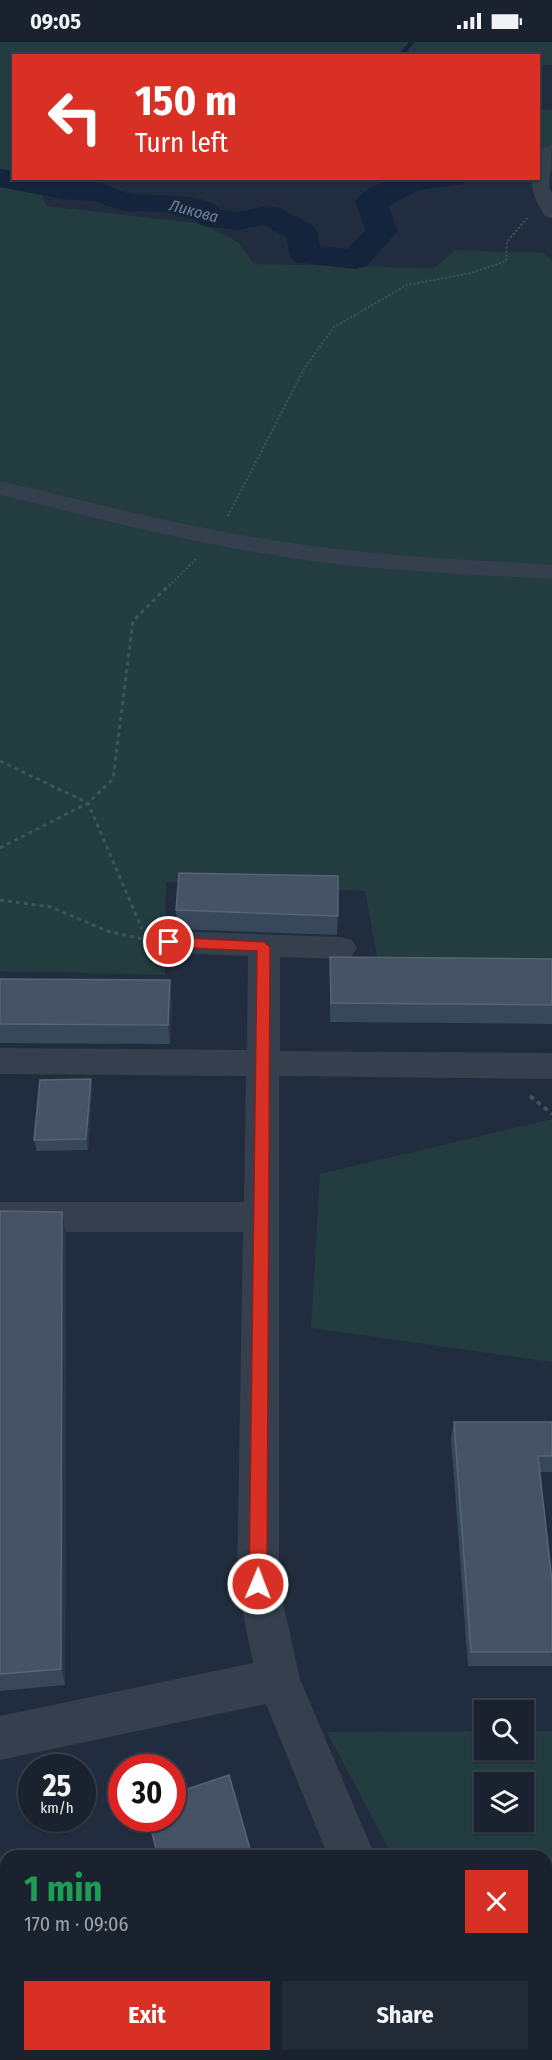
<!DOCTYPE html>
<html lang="en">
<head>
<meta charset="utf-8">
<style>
	:root { --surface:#19222e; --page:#222a36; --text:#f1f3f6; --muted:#9fa4aa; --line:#373f4a; --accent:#d93025 }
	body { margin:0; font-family:"Fira Sans Condensed",sans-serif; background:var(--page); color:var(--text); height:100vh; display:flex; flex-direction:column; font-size:22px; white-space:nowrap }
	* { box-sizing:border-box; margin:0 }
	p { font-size:20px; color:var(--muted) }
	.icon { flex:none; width:33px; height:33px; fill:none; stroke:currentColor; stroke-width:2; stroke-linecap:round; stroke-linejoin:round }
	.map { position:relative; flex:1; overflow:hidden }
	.panel { position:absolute; left:0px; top:1808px; width:552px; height:212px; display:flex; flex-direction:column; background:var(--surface); border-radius:18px 18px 0 0; box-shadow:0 2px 4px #0004,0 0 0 2px var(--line) }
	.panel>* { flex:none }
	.banner { position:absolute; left:12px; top:12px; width:528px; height:126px; border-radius:0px; box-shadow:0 2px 4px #0004,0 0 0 2px var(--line); background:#d93025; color:#fff; overflow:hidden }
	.tools { position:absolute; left:474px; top:1658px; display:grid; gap:12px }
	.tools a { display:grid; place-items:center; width:60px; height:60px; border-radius:0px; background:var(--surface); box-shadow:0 2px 4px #0004,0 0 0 2px var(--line); font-size:30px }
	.speed { position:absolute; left:18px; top:1712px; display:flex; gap:12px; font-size:30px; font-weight:700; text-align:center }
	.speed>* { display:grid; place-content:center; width:78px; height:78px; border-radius:50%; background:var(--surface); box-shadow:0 2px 4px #0004,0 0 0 2px var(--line); line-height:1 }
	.speed small { font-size:15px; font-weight:400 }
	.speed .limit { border:9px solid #d22; background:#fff; color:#111 }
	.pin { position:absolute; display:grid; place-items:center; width:51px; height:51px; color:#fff; margin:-26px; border:3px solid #fff; border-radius:50%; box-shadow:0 2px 6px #0007 }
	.me { position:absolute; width:66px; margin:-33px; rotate:1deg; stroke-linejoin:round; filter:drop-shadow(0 0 4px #0008) }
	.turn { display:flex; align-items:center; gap:21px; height:126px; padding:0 24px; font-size:27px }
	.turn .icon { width:78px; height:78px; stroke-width:2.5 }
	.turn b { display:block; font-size:42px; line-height:51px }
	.round { display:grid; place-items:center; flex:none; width:63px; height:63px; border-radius:0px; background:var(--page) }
	.overview { display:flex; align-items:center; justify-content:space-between; height:102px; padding:0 24px }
	h1 { font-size:36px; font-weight:700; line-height:45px; color:#1e9e55 }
	.action { display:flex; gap:12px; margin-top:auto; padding:12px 24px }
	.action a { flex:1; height:69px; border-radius:0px; background:var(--accent); color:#fff; font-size:24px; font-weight:700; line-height:69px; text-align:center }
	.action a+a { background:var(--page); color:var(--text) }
	.status { display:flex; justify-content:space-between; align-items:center; height:42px; padding:0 30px; background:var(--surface); direction:ltr }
	.status svg { height:16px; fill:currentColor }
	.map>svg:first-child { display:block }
</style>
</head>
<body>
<div class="status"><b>09:05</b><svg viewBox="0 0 49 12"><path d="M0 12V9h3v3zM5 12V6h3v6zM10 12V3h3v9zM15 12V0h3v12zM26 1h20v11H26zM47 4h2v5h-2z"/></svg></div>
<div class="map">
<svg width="552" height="2018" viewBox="0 0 552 2018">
	<rect width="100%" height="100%" fill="#212d3e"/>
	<!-- green -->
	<path fill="#233c3f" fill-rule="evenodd" d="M 0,0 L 552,0 L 552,23 L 539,23 L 538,14 L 14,14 L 13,129 L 0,129 Z
		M 539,67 L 552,68 L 552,130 L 539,129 Z
		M 0,144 L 40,150 L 47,164 L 203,182 L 238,200 L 254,222 L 434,226 L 455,208 L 543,211 L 552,219 L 552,524 L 530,525 L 296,505 L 188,485 L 0,439 Z
		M 0,449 L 188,494 L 552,532 L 552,918 L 378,920 L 365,849 L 166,840 L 165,933 L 0,929 Z
		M 552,1077 L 552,1320 L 311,1286 L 320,1132 Z
		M 484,1689 L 484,1707 L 524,1707 L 524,1689 L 552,1689 L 552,2018 L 503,2018 L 498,2013 L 546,2013 L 546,1814 L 392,1813 L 327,1690 ZM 484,1740 L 524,1740 L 524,1779 L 484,1779 Z"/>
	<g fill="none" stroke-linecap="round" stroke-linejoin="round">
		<!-- stream -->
		<path stroke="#14243d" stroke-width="4.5" d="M 400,14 L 412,0
			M 411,136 L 412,139"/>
		<!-- river -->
		<path fill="#14243d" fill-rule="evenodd" d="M 0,127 L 14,129 L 14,136 C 42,136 73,136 101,141 C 110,143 118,148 127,151 C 150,156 204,148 221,168 L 238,170 L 268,164 L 279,166 L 312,183 L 317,190 L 320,204 L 347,207 L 366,188 L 355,160 C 377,128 434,136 468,136 L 464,142 L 419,148 L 388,164 L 398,189 L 367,224 L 355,227 L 294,220 L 290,213 L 286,195 L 264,183 L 238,188 L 211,185 L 200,183 L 194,176 L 166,170 L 123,169 L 94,159 L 63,157 L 0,145 Z"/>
		<!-- path-far2 -->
		<path stroke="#3c5557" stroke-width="2" stroke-dasharray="2 2" stroke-linecap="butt" d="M 228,474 L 304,327 L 334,285 L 407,243 L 471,231 L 506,219 L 507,200 L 528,175
			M 169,544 L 197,516"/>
		<!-- path-far1 -->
		<path stroke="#3c5557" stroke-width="3" stroke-dasharray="4 4" stroke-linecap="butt" d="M 0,719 L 88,761 L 142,887
			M 0,806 L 88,761 L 113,737 L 133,579 L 170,542
			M 0,858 L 51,865 L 107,889 L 142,897"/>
		<!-- path -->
		<path stroke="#3c5557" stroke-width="4" stroke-dasharray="4.5 4.5" stroke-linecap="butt" d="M 530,1054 L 552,1072"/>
		<!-- minor -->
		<path fill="#353f4e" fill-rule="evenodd" d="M 552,103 L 549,145 L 552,151 L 552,176 L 545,174 C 538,163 530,149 532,136 L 538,136 L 538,108 Z
			M 0,439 C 95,461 188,486 285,500 C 373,514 463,517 552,523 L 552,537 C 463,532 373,529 284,515 C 188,500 95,476 0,453 Z
			M 169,889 L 341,895 L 352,898 L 357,906 L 352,914 L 341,917 L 280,915 L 280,1009 L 552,1011 L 552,1037 L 279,1034 L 279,1542 L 300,1637 L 375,1814 L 328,1814 L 266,1662 L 0,1718 L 0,1674 L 253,1621 L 237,1542 L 243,1190 L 0,1190 L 0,1160 L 244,1160 L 246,1034 L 0,1032 L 0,1006 L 247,1008 L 248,914 L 169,911 L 158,908 L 153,900 L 158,892 Z
			M 414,2013 L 464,2013 L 466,2018 L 416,2018 Z"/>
	</g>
	<!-- wall -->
	<path fill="#39475b" d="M 176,868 L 338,874 L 337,893 L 177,887 Z
		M 330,915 L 552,917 L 552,982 L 330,980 Z
		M 0,937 L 172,957 L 170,1002 L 0,1001 Z
		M 92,1049 L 88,1108 L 37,1109 L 34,1098 Z
		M 0,1169 L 66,1192 L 65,1643 L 0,1649 Z
		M 454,1380 L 552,1380 L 552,1430 L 540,1430 L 552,1539 L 552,1624 L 468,1624 L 451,1396 Z"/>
	<!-- shaded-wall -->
	<path fill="#2a374b" d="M 170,938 L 172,957 L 170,1002 L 168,983 Z
		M 91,1037 L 92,1049 L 88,1108 L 86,1097 Z
		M 62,1170 L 66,1192 L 65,1643 L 61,1627 Z"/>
	<!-- building -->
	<path fill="#465367" stroke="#576376" stroke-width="1.5" d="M 179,831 L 338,834 L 338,874 L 176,868 Z
		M 330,915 L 552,917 L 552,963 L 331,961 Z
		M 0,937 L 170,938 L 168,983 L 0,982 Z
		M 91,1037 L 86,1097 L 34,1098 L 40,1038 Z
		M 0,1169 L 62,1170 L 61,1627 L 0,1632 Z
		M 454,1380 L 552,1380 L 552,1414 L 538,1414 L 552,1539 L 552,1610 L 471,1610 Z
		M 229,1733 L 252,1814 L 158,1814 L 148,1776 L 172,1776 L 172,1752 Z
		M 208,2013 L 309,2013 L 310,2018 L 209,2018 Z"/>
	<!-- route -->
	<path fill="#d93025" stroke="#8d1f18" stroke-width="1.5" d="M 169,895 L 264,900 L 270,905 L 267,1542 L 264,1548 L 258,1551 L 252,1548 L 249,1542 L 257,909 L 169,905 L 163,900 Z"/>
	<g text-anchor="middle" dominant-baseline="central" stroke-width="6" stroke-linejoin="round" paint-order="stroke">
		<!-- far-water labels -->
		<g font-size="16" font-style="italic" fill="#6783ac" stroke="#1a2433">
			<text transform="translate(194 169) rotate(15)">Ликова</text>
		</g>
	</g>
</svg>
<div class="tools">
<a><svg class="icon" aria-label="search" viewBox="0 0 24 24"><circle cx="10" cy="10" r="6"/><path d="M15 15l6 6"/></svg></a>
<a><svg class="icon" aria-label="layers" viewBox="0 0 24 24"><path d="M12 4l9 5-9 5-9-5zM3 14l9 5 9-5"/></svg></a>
</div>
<div class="speed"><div>25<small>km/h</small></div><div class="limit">30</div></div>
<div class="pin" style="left:169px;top:900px;background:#d93025"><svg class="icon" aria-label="arrive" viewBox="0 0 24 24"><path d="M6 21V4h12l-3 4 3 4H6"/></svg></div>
<svg class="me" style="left:258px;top:1542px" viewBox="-20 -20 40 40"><circle r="17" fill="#d93025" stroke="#fff" stroke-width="3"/><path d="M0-11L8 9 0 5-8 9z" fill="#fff"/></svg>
<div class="banner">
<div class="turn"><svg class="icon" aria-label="left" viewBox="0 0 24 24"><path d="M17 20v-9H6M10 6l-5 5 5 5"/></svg><div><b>150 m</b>Turn left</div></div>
</div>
<section class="panel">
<div class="overview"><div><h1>1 min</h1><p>170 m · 09:06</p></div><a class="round" style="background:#d93025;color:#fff"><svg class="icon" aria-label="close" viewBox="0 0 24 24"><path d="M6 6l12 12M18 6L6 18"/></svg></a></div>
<div class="action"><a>Exit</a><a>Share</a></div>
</section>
</div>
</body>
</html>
